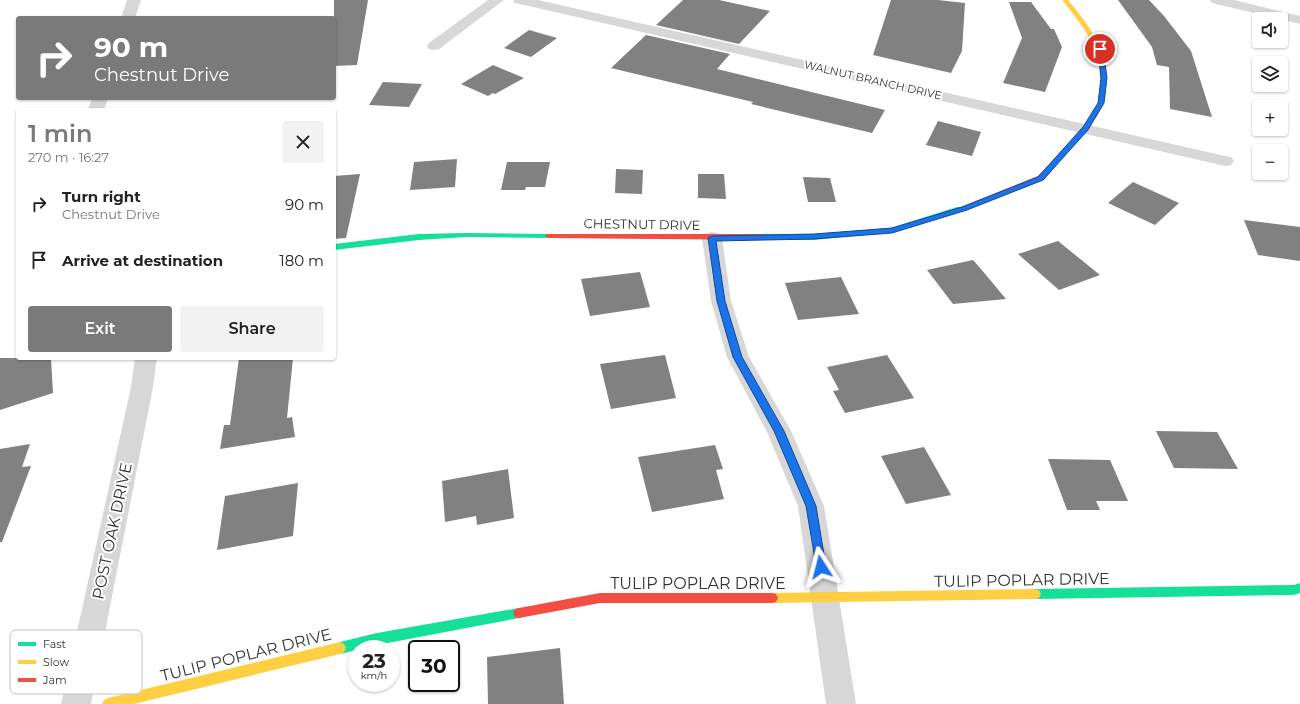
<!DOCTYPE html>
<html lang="en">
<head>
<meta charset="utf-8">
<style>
	:root { --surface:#fff; --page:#f2f2f2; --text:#202124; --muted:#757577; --accent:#7a7a7a }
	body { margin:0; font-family:Montserrat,sans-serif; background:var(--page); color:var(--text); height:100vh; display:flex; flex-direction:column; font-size:15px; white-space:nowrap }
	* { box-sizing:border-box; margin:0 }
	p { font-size:13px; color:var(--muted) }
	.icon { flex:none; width:22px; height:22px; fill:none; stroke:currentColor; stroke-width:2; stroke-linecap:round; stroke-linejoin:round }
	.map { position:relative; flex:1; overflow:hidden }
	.sheet { position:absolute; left:16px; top:108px; width:320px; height:252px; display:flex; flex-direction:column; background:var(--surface); border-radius:4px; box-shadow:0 1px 3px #0004 }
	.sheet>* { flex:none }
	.guide { position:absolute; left:16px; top:16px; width:320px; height:84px; border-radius:4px; box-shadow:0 1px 3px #0004; background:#7a7a7a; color:#fff; overflow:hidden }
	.buttons { position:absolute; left:1252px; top:12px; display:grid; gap:8px }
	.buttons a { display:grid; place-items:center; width:36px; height:36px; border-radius:4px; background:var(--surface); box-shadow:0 1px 3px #0004; font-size:20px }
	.speed { position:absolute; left:348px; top:640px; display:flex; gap:8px; font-size:20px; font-weight:700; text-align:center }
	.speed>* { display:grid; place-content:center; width:52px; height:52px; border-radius:50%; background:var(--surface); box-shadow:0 1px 3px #0004; line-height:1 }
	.speed small { font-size:10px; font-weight:400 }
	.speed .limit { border:2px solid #111; border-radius:6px; background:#fff; color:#111 }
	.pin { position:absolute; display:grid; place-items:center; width:34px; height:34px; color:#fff; margin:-17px; border:2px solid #fff; border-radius:50%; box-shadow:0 1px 4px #0007 }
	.me { position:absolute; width:44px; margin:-22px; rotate:351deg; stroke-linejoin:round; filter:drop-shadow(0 0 3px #0008) }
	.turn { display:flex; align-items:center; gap:14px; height:84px; padding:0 12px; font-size:18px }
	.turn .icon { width:52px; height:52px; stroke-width:2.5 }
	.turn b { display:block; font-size:28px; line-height:34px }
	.round { display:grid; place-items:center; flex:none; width:42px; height:42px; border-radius:4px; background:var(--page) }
	.summary { display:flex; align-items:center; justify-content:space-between; height:68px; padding:0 12px }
	h1 { font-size:24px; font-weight:600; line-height:30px; color:var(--accent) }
	.primary-button { display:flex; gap:8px; margin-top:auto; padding:8px 12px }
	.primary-button a { flex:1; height:46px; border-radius:4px; background:var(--accent); color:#fff; font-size:16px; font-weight:600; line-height:46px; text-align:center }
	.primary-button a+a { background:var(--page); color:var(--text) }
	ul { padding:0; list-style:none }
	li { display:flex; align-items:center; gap:12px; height:56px; padding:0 12px }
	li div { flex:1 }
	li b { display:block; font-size:15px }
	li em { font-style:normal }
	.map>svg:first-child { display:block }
</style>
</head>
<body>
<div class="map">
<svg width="1300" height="704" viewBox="0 0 1300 704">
	<rect width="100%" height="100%" fill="#fff"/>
	<!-- building -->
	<path fill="#818181" d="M 334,0 L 368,0 L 357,65 L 334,66 Z
		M 683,0 L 719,0 L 770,11 L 739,44 L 656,25 Z
		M 891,0 L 938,0 L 965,3 L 962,51 L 951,73 L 873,55 Z
		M 1118,0 L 1149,0 L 1164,16 L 1191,51 L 1212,117 L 1170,109 L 1169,67 L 1157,65 L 1152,47 Z
		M 1009,2 L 1031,2 L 1051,29 L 1054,29 L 1062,47 L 1045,92 L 1003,83 L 1022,38 Z
		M 529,30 L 557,38 L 531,57 L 504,48 Z
		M 646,35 L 730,54 L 717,69 L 885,110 L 872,133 L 751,104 L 753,102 L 611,68 Z
		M 493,65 L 524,78 L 495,94 L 493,93 L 488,96 L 461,84 Z
		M 383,82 L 422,84 L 409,107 L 369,105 Z
		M 938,121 L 981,132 L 972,156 L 926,145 Z
		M 457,159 L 455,187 L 410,190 L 414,162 Z
		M 507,162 L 550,162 L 545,187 L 526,187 L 525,190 L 501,190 Z
		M 616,169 L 643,170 L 642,194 L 615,193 Z
		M 360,174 L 346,238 L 334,239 L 334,176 Z
		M 698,174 L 724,174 L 726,199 L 698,198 Z
		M 803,177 L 830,178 L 836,202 L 808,202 Z
		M 1133,182 L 1179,203 L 1155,225 L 1108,203 Z
		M 1244,220 L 1300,227 L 1300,261 L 1258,255 Z
		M 1058,241 L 1100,275 L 1059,290 L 1018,254 Z
		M 973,260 L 981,269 L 1006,299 L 953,304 L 927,270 Z
		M 640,272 L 650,307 L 590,316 L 581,279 Z
		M 841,277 L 859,314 L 798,320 L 785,283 Z
		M 665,355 L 676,398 L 611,409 L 600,364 Z
		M 887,355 L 914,398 L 845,413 L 833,391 L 839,390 L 827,367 Z
		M 0,358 L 51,358 L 53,393 L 0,410 Z
		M 239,358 L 293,358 L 287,418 L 292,417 L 295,437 L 220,449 L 224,425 L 230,425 Z
		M 1156,431 L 1217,432 L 1238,469 L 1174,468 Z
		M 30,444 L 22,467 L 31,466 L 2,542 L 0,542 L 0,449 Z
		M 715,445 L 723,469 L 716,470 L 724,499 L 652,512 L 638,457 Z
		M 924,447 L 951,495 L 906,504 L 881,456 Z
		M 1048,459 L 1110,460 L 1128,501 L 1096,501 L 1100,510 L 1067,510 Z
		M 508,469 L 514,518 L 477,525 L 476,516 L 445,522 L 442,481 Z
		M 298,483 L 293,536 L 217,550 L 225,496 Z
		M 560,648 L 564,704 L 488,704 L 487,657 Z"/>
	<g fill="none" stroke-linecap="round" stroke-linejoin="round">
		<!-- street -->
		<path fill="#d7d7d7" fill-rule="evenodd" d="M 127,0 L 141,0 L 135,18 L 121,18 Z
			M 488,0 L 504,0 L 439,49 L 434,50 L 429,49 L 427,46 L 429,43 Z
			M 513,0 L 538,0 L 1225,156 L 1231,157 L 1234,161 L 1231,165 L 1225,166 L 520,4 L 515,3 Z
			M 1210,0 L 1234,0 L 1300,16 L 1300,24 L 1212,3 Z
			M 92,98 L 108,98 L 104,110 L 88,110 Z
			M 712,232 L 719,234 L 722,238 L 731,301 L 749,357 L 791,431 L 824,506 L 856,704 L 826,704 L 798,506 L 767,432 L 727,357 L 711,301 L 702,238 L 705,234 Z
			M 135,358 L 157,358 L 153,387 L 91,704 L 61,704 L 131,387 Z"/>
		<!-- fast -->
		<path fill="#16e098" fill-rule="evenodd" d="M 957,207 L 960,207 L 964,209 L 963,211 L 892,232 L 814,240 L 763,240 L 759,237 L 763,234 L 814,234 L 891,228 Z
			M 466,233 L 549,234 L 553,236 L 549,238 L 466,237 L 419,240 L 334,250 L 334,244 L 419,234 Z
			M 1300,583 L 1300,593 L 1294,595 L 1035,599 L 1031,598 L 1029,594 L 1031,590 L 1035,589 L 1294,585 Z
			M 519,608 L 523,609 L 525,613 L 523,617 L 519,618 L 377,645 L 340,654 L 336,652 L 334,648 L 336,644 L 340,642 L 377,633 Z"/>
		<!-- slow -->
		<path fill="#ffcf43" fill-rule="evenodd" d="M 1062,0 L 1068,0 C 1088,24 1107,48 1106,82 C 1106,88 1106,97 1104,103 C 1096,121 1082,136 1069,150 L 1067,151 L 1064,149 C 1075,134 1090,121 1098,102 C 1100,96 1100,88 1100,81 C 1101,47 1082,25 1062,0 Z
			M 1035,589 L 1039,590 L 1041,594 L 1039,598 L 1035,599 L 772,603 L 768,602 L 766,598 L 768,594 L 772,593 Z
			M 340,642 L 344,644 L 346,648 L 344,652 L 340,654 L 134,704 L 102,704 L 104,700 L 108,698 Z"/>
		<!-- jam -->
		<path fill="#f24e42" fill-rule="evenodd" d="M 1067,147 L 1069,148 L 1069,150 L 1044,180 L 963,211 L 960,211 L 956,209 L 1038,176 L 1065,148 Z
			M 546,234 L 763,234 L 767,237 L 763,240 L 549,238 L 545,236 Z
			M 600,593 L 772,593 L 776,594 L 778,598 L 776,602 L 772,603 L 600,603 L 519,618 L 515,617 L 513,613 L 515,609 L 519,608 Z"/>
	</g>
	<!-- route -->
	<path fill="#1a73e8" stroke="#114b97" d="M 1098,48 L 1103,49 L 1107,78 L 1104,103 L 1088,130 L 1043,180 L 967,210 L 892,233 L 814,239 L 716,241 L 725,301 L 742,357 L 784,431 L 816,506 L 826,567 L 825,571 L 821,572 L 817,571 L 806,506 L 774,431 L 733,357 L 717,301 L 708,238 L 712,236 L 814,234 L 892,228 L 962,207 L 1038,177 L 1083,127 L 1098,103 L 1101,78 Z"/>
	<g text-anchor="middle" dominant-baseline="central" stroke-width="4" stroke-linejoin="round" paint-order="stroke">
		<!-- far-street labels -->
		<g font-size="11" fill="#333" stroke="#fff">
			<text transform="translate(873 80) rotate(13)">WALNUT BRANCH DRIVE</text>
		</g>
		<!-- street labels -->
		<g font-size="13" fill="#333" stroke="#fff">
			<text transform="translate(642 224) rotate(1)">CHESTNUT DRIVE</text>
		</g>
		<!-- near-street labels -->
		<g font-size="16" fill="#333" stroke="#fff">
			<text transform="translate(112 531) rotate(-78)">POST OAK DRIVE</text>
			<text transform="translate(1022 580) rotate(-1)">TULIP POPLAR DRIVE</text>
			<text x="698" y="583">TULIP POPLAR DRIVE</text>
			<text transform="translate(246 655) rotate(-14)">TULIP POPLAR DRIVE</text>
		</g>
	</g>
	<!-- legend -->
	<rect x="10" y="630" width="132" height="64" rx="6" fill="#fff" stroke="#c2c2c2" stroke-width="1"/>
	<rect x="18" y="642" width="18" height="4" fill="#16e098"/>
	<rect x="18" y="660" width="18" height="4" fill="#ffcf43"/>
	<rect x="18" y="678" width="18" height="4" fill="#f24e42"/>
	<g font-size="11" fill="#333">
		<text x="43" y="648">Fast</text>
		<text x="43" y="666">Slow</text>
		<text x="43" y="684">Jam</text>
	</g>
</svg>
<div class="buttons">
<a><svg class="icon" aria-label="sound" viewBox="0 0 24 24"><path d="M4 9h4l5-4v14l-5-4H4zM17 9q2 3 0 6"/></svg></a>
<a><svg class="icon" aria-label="layers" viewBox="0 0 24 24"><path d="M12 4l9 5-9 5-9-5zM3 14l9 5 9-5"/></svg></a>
<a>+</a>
<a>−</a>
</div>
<div class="speed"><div>23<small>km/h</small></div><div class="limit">30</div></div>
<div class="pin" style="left:1100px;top:49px;background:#d93025"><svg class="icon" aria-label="arrive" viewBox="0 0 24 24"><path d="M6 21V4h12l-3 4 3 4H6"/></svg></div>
<svg class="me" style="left:821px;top:567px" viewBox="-20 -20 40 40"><path d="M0-17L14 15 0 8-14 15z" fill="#1a73e8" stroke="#fff" stroke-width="4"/></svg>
<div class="guide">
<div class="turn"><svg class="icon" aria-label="right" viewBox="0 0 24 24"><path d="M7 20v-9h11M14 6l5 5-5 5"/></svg><div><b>90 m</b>Chestnut Drive</div></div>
</div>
<section class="sheet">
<div class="summary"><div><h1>1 min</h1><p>270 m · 16:27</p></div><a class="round"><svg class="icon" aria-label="close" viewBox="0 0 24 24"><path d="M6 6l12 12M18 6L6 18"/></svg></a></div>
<ul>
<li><svg class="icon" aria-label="right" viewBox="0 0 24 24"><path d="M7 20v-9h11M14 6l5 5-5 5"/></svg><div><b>Turn right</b><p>Chestnut Drive</p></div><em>90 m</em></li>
<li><svg class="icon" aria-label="arrive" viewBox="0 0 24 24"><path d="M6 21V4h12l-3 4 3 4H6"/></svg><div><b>Arrive at destination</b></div><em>180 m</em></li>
</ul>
<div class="primary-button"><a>Exit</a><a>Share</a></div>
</section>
</div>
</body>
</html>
